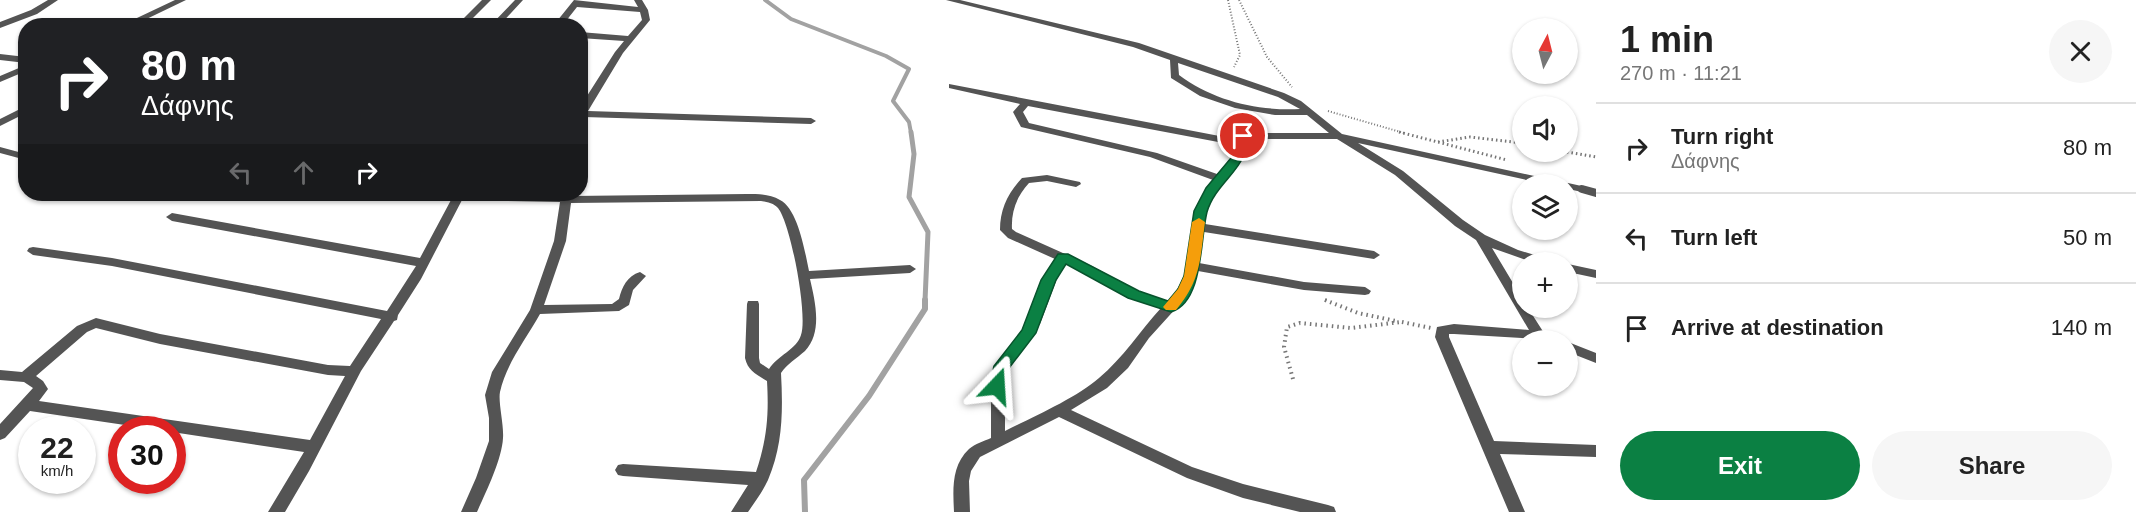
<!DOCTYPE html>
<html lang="en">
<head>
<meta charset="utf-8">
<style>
	:root { --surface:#fff; --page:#f6f6f6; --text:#222; --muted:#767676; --line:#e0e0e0; --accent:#0b8043 }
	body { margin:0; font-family:Helvetica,sans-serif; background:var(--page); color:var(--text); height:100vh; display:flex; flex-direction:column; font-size:22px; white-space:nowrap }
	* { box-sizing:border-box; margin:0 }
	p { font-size:20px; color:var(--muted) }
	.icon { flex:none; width:33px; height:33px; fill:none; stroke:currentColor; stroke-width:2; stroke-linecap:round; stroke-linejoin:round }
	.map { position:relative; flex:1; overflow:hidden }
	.details { display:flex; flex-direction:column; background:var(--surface); width:540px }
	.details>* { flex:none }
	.guide { position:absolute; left:18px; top:18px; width:570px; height:183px; border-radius:24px; box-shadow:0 2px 4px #0004; background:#202124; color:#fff; overflow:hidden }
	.needle { width:39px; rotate:7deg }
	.controls { position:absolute; left:1512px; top:18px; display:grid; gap:12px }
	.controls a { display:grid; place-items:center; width:66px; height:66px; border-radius:50%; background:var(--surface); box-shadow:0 2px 4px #0004; font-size:30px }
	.speed { position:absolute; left:18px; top:416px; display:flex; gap:12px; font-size:30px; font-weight:700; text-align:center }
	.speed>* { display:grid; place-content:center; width:78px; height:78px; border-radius:50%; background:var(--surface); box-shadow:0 2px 4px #0004; line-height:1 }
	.speed small { font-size:15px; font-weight:400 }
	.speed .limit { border:9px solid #d22; background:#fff; color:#111 }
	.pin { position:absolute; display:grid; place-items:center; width:51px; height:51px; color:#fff; margin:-26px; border:3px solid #fff; border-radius:50%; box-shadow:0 2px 6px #0007 }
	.me { position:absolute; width:66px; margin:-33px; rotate:20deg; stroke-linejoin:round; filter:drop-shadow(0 0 4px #0008) }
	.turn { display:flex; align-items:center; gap:21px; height:126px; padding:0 24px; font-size:27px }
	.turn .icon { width:78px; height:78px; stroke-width:2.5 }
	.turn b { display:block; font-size:42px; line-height:51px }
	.lanes { display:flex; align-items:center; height:57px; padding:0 24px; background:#0003; justify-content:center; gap:30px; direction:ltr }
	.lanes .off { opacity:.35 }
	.round { display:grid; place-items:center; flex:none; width:63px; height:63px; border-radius:32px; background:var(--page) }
	.head { display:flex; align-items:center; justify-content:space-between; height:102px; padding:0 24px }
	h1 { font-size:36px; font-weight:800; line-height:45px }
	.button { display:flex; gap:12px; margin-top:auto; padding:12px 24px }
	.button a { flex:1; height:69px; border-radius:36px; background:var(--accent); color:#fff; font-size:24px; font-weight:800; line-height:69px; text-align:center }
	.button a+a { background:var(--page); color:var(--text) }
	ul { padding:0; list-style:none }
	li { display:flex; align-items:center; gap:18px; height:90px; padding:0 24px; border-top:2px solid var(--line) }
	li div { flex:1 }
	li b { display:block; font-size:22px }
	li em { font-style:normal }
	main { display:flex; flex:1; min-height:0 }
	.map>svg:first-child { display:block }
</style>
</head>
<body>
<main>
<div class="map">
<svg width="1596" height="512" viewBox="0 0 1596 512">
	<rect width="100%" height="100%" fill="#fff"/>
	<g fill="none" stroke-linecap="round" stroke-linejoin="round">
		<!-- stream-far2 -->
		<path stroke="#a2a2a2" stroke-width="4" d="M 765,0 L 791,19 L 886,56 L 909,69 L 893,101 L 909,122 L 911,133"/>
		<!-- stream-far1 -->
		<path stroke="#a2a2a2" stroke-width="5" d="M 911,132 L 914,154 L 909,197 L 928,232 L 925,301"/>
		<!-- stream -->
		<path stroke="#a2a2a2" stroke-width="6" d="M 805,512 L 804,480 L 869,396 L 925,309 L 925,300"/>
		<!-- path-far2 -->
		<path stroke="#767676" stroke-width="2" stroke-dasharray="1 2" stroke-linecap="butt" d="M 1228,0 L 1240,55 L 1234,67
			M 1239,0 L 1267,57 L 1292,87
			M 1328,111 L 1404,133"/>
		<!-- path-far1 -->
		<path stroke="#767676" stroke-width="3" stroke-dasharray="1.5 3" stroke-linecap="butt" d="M 1399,132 L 1507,160
			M 1438,142 L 1470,137 L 1522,143
			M 1567,152 L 1596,157
			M 1325,300 L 1328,301"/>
		<!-- path -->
		<path stroke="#767676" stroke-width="4" stroke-dasharray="1.5 4" stroke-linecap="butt" d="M 1325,300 L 1358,313 L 1396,321
			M 1402,322 L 1431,328
			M 1293,379 L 1284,347 L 1287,327 L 1300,323 L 1351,328 L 1401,322"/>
		<!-- service -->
		<path stroke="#545454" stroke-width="8" d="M 1582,189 L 1596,193"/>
		<!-- minor -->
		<path fill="#545454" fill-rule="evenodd" d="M 48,0 L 58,0 L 37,14 L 0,28 L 0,22 L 31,10 Z
			M 175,0 L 186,0 L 132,26 L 120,26 Z
			M 482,0 L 491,0 L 465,26 L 456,26 Z
			M 515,0 L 523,0 L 499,26 L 490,26 Z
			M 574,0 L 638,7 L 634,0 L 642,0 L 648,10 L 650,20 L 623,53 L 588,111 L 811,118 L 816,121 L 811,124 L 584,117 L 580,119 L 580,107 L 615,52 L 624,41 L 580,38 L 580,32 L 628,36 L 642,20 L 640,12 L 577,7 L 562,26 L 553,26 Z
			M 946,0 L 960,0 L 1139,43 L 1284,93 L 1301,101 L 1342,134 L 1562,182 L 1563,184 L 1545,184 L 1358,143 L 1403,171 L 1463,220 L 1485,235 L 1518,250 L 1548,259 L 1550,262 L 1532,262 L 1492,248 L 1522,298 L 1522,308 L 1528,308 L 1544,333 L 1557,337 L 1558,340 L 1454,334 L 1449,334 L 1449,337 L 1494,441 L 1596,445 L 1596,457 L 1500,454 L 1525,512 L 1509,512 L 1435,337 L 1437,327 L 1454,324 L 1529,330 L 1476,240 L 1455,226 L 1395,175 L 1337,139 L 1246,139 L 1241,158 L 1217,189 L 1207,211 L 1205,224 L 1374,251 L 1380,255 L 1374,259 L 1204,232 L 1199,263 L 1304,282 L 1365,287 L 1371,291 L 1369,294 L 1365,295 L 1304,290 L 1198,271 L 1188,295 L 1149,338 L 1128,368 L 1107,388 L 1071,410 L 1192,467 L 1243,484 L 1328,505 L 1334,507 L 1336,512 L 1300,512 L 1243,498 L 1187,478 L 1059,417 L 980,457 L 971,471 L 969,481 L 970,512 L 954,512 C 953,490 951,466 969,449 C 975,444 984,441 991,438 L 991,374 L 1000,359 L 1027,324 L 1046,276 L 1055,259 L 1008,238 L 1000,230 C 1000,209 1008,193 1022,178 L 1047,175 L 1080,182 L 1081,184 L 1076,187 L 1047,181 L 1029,183 C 1017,196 1011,211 1012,229 L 1016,232 L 1092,266 L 1137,291 L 1168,301 C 1201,267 1182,218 1213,180 L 1150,157 L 1021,127 L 1013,112 L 1020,104 L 949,88 L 949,84 L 1235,139 L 1243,133 L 1329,133 L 1307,115 L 1275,115 L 1235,108 L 1200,96 L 1171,78 L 1170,60 L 1133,47 ZM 1178,63 L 1278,97 L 1300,109 C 1257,111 1214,101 1179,75 ZM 1028,106 L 1234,145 L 1231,158 L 1217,174 L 1157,153 L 1029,123 L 1023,112 ZM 1065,263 L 1129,297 L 1161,308 C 1140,331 1123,358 1099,378 C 1076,398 1033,417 1005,431 L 1005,374 L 1040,324 L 1058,276 Z
			M 0,54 L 26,57 L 26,63 L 0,60 Z
			M 26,65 L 26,71 L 0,82 L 0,76 Z
			M 26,106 L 26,113 L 0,126 L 0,119 Z
			M 0,147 L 26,154 L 26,160 L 0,153 Z
			M 1568,183 L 1586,187 L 1587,189 L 1582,192 L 1568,189 L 1568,184 L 1564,184 Z
			M 402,194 L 561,196 L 562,194 L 572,194 L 572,196 L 747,194 C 758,194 770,194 780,200 C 798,209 805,252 809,271 L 910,265 L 916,269 L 910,273 L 810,279 C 815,301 823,332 805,351 C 797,358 787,364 781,373 C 783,410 783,445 768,480 C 763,491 755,502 748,512 L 731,512 L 748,485 L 623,476 L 618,475 L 615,470 L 618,465 L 623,464 L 756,472 C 767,439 769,415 767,381 C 756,374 748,371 745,358 L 747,304 L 748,301 L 758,301 L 759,304 L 759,358 L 760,363 L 769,369 C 777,356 797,349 801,335 C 808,316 791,224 778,208 C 774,203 767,202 761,201 L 571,203 L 566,241 L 544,305 L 612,304 L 619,299 C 622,287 627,276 640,272 L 646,276 L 633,290 L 629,305 L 619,311 L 540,314 C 526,339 506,364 500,392 C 498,402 504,425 503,438 C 502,459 486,492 477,512 L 461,512 L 476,478 L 489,441 L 489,418 L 485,395 L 492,372 L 530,310 L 554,241 L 560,202 L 462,200 L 421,279 L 398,315 L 397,320 L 394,321 L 361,371 L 309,471 L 285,512 L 268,512 L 304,452 L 172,432 L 172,429 L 152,429 L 30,411 L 5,438 L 0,440 L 0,424 L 33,388 L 24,382 L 0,380 L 0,370 L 22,372 L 77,326 L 96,318 L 160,334 L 328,365 L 350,366 L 381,319 L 112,266 L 33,255 L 27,251 L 29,248 L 33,247 L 112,258 L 387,311 L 416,266 L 172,221 L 166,217 L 172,213 L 420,258 L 451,200 L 408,197 ZM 96,328 L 160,344 L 328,375 L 345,376 L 310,440 L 39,401 L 48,389 L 43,381 L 36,376 L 87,332 Z
			M 1568,264 L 1596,270 L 1596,278 L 1568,272 Z
			M 1568,342 L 1596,353 L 1596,363 L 1568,352 Z"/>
	</g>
	<!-- route -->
	<path fill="#0b8043" stroke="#07532c" stroke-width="1.5" d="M 1243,132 L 1249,136 C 1243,143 1245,150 1243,157 C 1236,174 1214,188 1207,212 C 1200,238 1204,302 1171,312 L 1128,298 L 1066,264 L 1056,280 L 1036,333 L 1009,368 L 1003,390 L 992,390 L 989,386 L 994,366 L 1022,330 L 1041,280 L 1058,254 L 1068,254 L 1139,291 L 1168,301 L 1178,289 L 1184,276 L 1194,211 L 1206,188 L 1231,158 L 1234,139 Z"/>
	<!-- slow -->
	<path fill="#f59e0b" d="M 1199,218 L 1205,222 C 1200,260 1201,280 1176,310 L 1166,310 L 1163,307 L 1178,289 L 1184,276 L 1192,222 Z"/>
</svg>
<div class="controls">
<a><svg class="needle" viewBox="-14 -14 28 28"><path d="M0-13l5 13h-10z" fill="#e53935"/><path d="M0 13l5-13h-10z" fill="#767676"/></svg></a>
<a><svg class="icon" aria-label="sound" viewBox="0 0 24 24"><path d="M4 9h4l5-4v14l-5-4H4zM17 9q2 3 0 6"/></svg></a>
<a><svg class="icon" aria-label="layers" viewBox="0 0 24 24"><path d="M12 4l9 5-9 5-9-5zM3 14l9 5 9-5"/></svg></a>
<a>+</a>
<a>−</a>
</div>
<div class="speed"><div>22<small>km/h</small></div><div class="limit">30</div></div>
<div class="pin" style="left:1243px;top:136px;background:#d93025"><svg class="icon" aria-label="arrive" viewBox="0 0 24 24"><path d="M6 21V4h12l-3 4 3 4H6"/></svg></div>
<svg class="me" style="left:997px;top:386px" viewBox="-20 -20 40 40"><path d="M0-17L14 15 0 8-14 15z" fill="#0b8043" stroke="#fff" stroke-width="4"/></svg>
<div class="guide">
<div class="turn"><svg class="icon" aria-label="right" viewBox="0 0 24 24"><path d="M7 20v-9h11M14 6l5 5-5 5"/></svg><div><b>80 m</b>Δάφνης</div></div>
<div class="lanes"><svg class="icon off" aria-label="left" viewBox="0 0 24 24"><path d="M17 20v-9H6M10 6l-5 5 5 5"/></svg><svg class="icon off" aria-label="ahead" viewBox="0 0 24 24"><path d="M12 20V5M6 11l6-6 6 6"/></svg><svg class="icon" aria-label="right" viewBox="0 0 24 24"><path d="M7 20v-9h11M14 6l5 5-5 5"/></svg></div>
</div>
</div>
<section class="details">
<div class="head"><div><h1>1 min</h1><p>270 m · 11:21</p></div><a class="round"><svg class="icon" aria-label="close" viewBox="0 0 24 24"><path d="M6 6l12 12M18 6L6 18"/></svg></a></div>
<ul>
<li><svg class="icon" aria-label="right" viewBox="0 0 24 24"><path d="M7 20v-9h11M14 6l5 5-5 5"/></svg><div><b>Turn right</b><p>Δάφνης</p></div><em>80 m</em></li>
<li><svg class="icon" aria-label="left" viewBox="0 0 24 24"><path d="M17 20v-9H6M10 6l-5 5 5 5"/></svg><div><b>Turn left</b></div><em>50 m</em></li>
<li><svg class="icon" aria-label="arrive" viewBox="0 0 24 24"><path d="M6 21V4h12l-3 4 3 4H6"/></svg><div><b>Arrive at destination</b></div><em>140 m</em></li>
</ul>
<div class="button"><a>Exit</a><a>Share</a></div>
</section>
</main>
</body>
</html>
